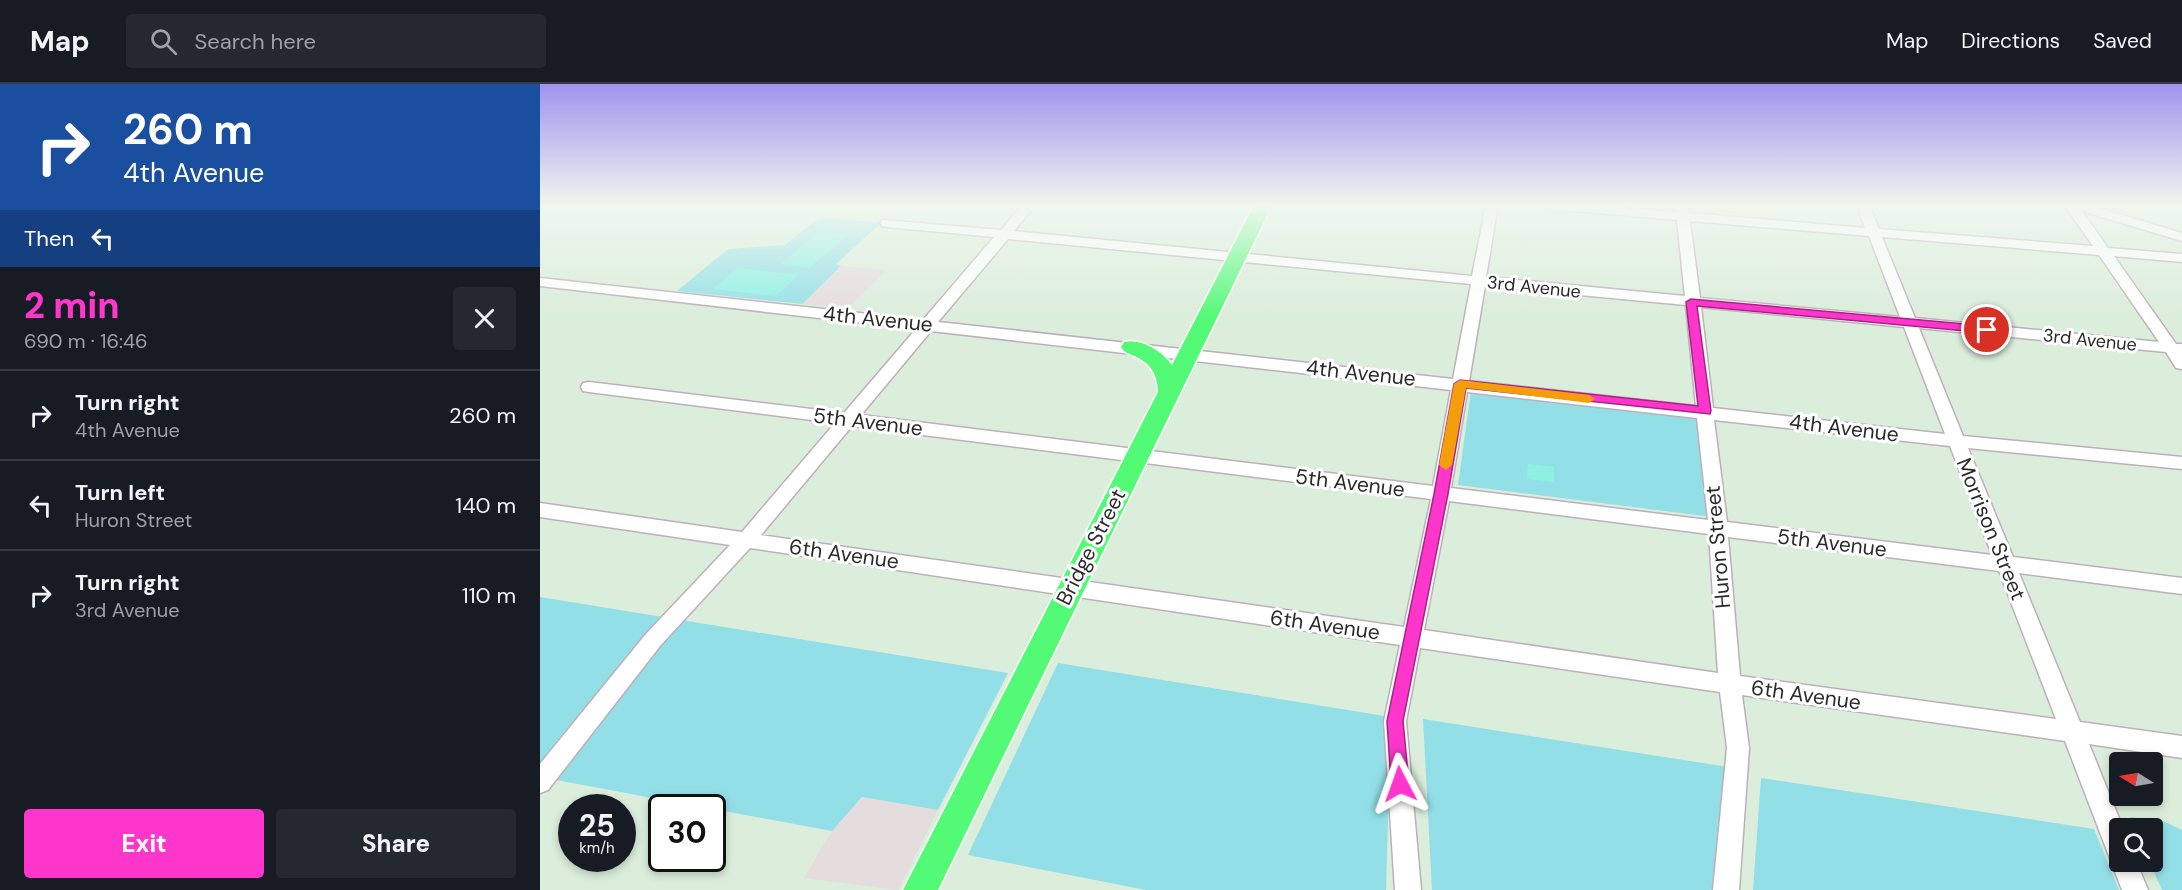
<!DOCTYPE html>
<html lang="en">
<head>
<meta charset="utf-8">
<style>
	:root { --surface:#171b24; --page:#242831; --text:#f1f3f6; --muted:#9ea1a6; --line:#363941; --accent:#ff36cb }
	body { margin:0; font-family:"DM Sans",sans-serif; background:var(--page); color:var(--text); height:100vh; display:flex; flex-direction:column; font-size:22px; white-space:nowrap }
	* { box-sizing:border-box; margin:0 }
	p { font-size:20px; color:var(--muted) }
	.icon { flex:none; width:33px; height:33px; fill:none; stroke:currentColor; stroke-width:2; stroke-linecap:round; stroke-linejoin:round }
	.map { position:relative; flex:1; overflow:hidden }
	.details { display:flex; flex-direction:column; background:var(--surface); width:540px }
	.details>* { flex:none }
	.banner { background:#1a4fa0; color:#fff; overflow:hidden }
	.needle { width:39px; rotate:281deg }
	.controls { position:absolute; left:1569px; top:668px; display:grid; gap:12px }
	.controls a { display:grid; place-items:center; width:54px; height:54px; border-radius:6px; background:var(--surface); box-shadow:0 3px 9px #0003; font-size:30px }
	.speed { position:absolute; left:18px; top:710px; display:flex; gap:12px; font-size:30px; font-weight:700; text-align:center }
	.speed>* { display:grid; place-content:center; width:78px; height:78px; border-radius:50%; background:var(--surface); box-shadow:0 3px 9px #0003; line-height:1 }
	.speed small { font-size:15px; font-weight:400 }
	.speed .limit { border:3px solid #111; border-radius:9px; background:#fff; color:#111 }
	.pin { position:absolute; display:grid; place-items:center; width:51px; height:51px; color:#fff; margin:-26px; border:3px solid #fff; border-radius:50%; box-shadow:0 2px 6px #0007 }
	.me { position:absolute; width:66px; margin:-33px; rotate:356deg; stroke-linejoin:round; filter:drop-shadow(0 0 4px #0008) }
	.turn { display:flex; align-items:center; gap:21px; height:126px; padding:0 24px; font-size:27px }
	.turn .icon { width:78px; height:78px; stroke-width:2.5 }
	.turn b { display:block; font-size:42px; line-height:51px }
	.then { display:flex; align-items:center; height:57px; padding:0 24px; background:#0003; gap:12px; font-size:22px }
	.round { display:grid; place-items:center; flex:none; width:63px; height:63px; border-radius:6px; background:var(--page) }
	.overview { display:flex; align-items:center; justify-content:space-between; height:102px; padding:0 24px }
	h1 { font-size:36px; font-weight:800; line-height:45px; color:var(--accent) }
	.cta { display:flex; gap:12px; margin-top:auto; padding:12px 24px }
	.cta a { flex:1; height:69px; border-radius:6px; background:var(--accent); color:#fff; font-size:24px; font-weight:800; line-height:69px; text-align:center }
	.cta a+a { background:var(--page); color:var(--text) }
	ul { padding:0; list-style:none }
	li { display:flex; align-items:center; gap:18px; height:90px; padding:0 24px; border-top:2px solid var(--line) }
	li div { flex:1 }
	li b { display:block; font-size:22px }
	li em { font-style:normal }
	header { display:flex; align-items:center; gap:36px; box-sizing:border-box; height:84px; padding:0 30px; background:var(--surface); border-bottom:2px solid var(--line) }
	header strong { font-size:28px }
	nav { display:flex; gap:33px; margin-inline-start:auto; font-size:21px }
	.search { width:420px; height:54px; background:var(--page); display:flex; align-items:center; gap:15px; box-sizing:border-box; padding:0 21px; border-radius:6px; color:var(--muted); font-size:22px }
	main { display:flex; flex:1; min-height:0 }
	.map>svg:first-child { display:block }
</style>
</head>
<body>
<header>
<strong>Map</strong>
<div class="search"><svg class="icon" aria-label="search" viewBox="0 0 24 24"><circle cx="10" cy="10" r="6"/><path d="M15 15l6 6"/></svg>Search here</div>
<nav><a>Map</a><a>Directions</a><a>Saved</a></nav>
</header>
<main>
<section class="details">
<div class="banner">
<div class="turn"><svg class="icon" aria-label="right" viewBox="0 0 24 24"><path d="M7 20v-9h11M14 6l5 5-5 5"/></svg><div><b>260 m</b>4th Avenue</div></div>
<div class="then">Then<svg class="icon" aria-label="left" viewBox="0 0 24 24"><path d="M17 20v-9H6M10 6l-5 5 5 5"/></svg></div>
</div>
<div class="overview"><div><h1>2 min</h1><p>690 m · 16:46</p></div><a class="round"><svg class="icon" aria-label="close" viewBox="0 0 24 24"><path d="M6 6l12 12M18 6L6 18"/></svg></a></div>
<ul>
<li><svg class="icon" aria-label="right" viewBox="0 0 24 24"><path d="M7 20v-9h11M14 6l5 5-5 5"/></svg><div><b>Turn right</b><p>4th Avenue</p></div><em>260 m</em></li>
<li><svg class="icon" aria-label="left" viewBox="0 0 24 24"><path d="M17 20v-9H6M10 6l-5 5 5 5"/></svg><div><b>Turn left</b><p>Huron Street</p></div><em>140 m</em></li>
<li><svg class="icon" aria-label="right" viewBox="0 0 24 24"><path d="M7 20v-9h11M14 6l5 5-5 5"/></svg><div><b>Turn right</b><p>3rd Avenue</p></div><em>110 m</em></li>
</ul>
<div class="cta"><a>Exit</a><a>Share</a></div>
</section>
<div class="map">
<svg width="1642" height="806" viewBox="0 0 1642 806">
	<rect width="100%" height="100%" fill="#dbeddb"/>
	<!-- industrial -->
	<path fill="#e5dcde" d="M 301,182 L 346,187 L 307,225 L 262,220 Z
		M 322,713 L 398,726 L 358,806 L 264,794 L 292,747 Z"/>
	<!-- green -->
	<path fill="#93dfe8" d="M 280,133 L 341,139 L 296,180 L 301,182 L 262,220 L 137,207 L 188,165 L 245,161 Z
		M 931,307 L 1160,332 L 1172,433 L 918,401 Z
		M 0,513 L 468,589 L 398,726 L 322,713 L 292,747 L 173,725 L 172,723 L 161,723 L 0,693 Z
		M 518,579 L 851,633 L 846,806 L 606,806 L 428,771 Z
		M 883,635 L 1188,683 L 1175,806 L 892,806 Z
		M 1221,694 L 1554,745 L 1579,806 L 1213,806 Z
		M 1590,733 L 1623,737 L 1642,746 L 1642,806 L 1622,806 L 1609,777 L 1612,777 L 1612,744 L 1595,744 Z"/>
	<!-- pitch -->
	<path fill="#8ef0e3" d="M 280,147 L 308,151 L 269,184 L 240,180 Z
		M 197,184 L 258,191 L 236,212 L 173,205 Z
		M 988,380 L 1014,383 L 1014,398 L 987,395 Z"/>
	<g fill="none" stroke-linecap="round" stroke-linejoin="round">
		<!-- minor casing -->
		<g stroke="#bfafbb" stroke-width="3">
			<path id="minor" d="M 482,121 L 495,121 L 474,147 L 932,192 L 946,121 L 958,121 L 946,193 L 1145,212 L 1137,136 L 1009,125 L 1003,121 L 1054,121 L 1136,128 L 1136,121 L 1148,121 L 1149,129 L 1325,144 L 1317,121 L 1329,121 L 1339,145 L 1553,162 L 1527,125 L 1522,121 L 1549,121 L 1642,149 L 1642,157 L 1542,127 L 1568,164 L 1642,170 L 1642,178 L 1574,172 L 1636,260 L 1642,260 L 1642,285 L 1636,284 L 1626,268 L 1379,244 L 1423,352 L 1642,373 L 1642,385 L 1428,364 L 1473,473 L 1642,494 L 1642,510 L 1479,489 L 1540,638 L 1642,652 L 1642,674 L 1549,660 L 1583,744 L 1580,744 L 1580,777 L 1596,777 L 1608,806 L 1582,806 L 1525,657 L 1202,611 L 1209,664 L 1199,806 L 1173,806 L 1187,664 L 1180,608 L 880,564 L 866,637 L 881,806 L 855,806 L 844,637 L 860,561 L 210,464 L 120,562 L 8,706 L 0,709 L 0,680 L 106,550 L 190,461 L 0,433 L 0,419 L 202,448 L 295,339 L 49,308 L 43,307 L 41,303 L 43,299 L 49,298 L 304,329 L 376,245 L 0,202 L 0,194 L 383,236 L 454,153 L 347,143 L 342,142 L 340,139 L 342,136 L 461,146 ZM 1150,137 L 1329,152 L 1360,233 L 1160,214 ZM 1342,153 L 1559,171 L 1619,258 L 1375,234 ZM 468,155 L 931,200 L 913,295 L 398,238 ZM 945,202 L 1146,221 L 1156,322 L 929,297 ZM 1161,223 L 1364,243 L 1405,350 L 1173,324 ZM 391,247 L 911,306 L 893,402 L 321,331 ZM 927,308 L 1157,334 L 1168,436 L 911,404 ZM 1174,336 L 1410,362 L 1452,471 L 1187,438 ZM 312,342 L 891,415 L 864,543 L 221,451 ZM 909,417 L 1169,450 L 1178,589 L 884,546 ZM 1188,453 L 1459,487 L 1516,635 L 1200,592 Z"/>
		</g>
		<!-- major casing -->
		<g stroke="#fff" stroke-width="3">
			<path id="major" d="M 714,121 L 732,121 L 398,806 L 363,806 L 618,308 C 617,289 611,279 592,271 C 587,269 584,268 581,263 L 584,258 C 601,254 622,267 632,281 Z"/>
		</g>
		<!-- minor -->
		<use href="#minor" fill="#fff" fill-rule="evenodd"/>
		<!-- major -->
		<use href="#major" fill="#52fa76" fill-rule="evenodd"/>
	</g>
	<!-- sky -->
	<linearGradient id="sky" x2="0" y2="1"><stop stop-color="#9d95ee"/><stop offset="0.52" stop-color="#eff7ef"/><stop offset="1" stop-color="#eff7ef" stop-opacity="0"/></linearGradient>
	<rect width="1642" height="234" fill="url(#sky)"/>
	<!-- route -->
	<path fill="#ff36cb" stroke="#a62384" stroke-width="1.5" d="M 1151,215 L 1447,242 L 1453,246 L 1447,249 L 1157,222 L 1171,327 L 1170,330 L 926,304 L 908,410 L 863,637 L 869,700 L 866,706 L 860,709 L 853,706 L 851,700 L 847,637 L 894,410 L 914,300 L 920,296 L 1158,322 L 1146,218 Z"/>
	<!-- slow -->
	<path fill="#f59e0b" d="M 920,296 L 1049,311 L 1055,315 L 1049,319 L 926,304 L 912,381 L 906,386 L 899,381 L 914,300 Z"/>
	<g text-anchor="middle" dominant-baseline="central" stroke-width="6" stroke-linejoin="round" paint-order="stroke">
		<!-- far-street labels -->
		<g font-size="18" fill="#2a2a2a" stroke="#fff">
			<text transform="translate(994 203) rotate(6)">3rd Avenue</text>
			<text transform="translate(1550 256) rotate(6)">3rd Avenue</text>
		</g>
		<!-- street labels -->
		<g font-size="21" fill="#2a2a2a" stroke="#fff">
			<text transform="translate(338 235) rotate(6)">4th Avenue</text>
			<text transform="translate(821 289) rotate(6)">4th Avenue</text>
			<text transform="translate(328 338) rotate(7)">5th Avenue</text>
			<text transform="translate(1304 344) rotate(7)">4th Avenue</text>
			<text transform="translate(810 399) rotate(7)">5th Avenue</text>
			<text transform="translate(1451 445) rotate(68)">Morrison Street</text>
			<text transform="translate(1292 459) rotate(7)">5th Avenue</text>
			<text transform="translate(551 463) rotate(-63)">Bridge Street</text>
			<text transform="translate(1178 463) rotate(-95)">Huron Street</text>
			<text transform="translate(304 470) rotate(8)">6th Avenue</text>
			<text transform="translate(785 541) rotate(8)">6th Avenue</text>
			<text transform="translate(1266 611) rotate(8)">6th Avenue</text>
		</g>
	</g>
</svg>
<div class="controls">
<a><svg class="needle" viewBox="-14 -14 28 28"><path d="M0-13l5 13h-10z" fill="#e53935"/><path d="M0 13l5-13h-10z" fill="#9ea1a6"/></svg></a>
<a><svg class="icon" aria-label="search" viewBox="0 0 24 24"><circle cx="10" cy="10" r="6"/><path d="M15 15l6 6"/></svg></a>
</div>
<div class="speed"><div>25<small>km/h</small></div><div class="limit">30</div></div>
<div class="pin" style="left:1447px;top:246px;background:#d93025"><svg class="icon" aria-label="arrive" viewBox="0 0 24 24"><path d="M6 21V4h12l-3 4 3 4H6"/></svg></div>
<svg class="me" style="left:860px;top:700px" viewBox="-20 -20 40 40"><path d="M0-17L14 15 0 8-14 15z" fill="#ff36cb" stroke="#fff" stroke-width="4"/></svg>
</div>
</main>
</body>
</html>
